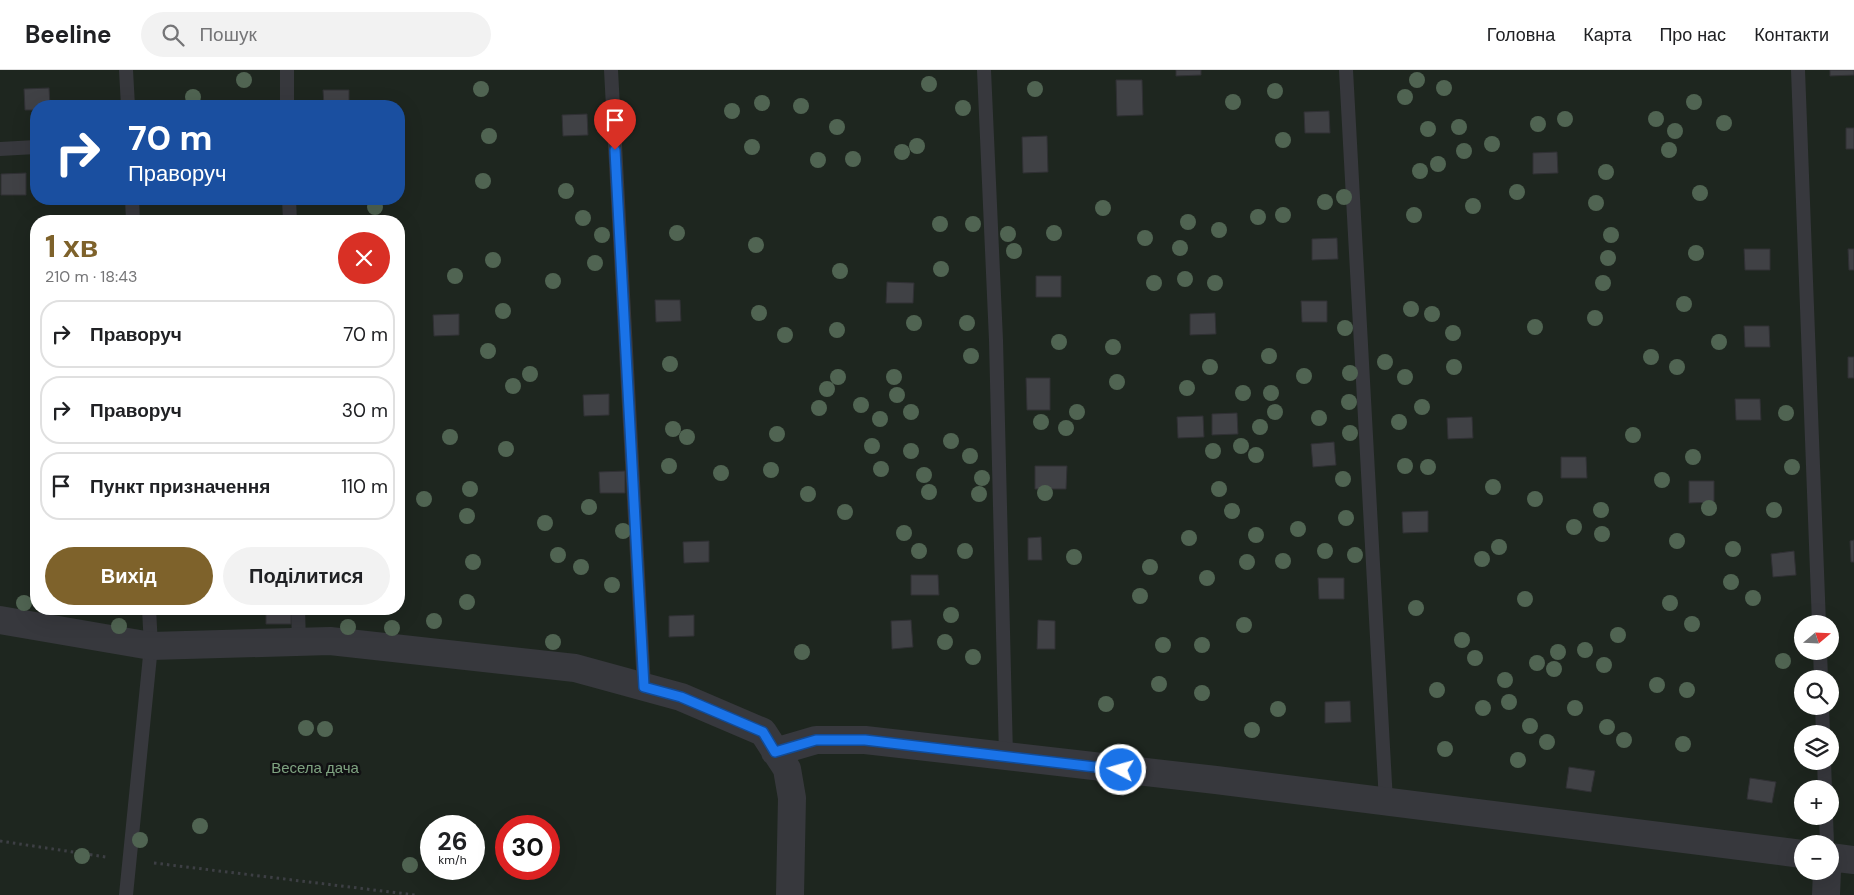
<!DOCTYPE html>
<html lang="uk">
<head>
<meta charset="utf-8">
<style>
	:root { --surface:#fff; --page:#f2f2f2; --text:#202124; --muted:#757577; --line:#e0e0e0; --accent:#7e622b }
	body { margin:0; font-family:"DM Sans",sans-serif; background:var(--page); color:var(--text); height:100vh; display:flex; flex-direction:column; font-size:19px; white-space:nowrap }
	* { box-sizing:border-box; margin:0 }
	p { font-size:16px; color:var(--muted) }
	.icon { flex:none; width:28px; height:28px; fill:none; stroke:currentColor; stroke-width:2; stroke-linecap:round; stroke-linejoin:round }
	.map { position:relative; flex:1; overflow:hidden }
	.sheet { position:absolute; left:30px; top:145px; width:375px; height:400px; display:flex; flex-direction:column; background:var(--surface); border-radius:20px; box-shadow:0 5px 20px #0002 }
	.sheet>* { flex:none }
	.top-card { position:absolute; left:30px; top:30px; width:375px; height:105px; border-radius:20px; box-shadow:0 5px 20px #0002; background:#1a4fa0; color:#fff; overflow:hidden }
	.needle { width:32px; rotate:71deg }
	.fabs { position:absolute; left:1794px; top:545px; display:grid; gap:10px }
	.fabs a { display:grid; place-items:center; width:45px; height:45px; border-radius:50%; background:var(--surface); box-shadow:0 5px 20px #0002; font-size:25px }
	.speed { position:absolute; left:420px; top:745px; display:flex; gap:10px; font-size:25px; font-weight:700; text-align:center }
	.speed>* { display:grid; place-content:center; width:65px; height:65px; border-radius:50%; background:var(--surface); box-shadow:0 5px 20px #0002; line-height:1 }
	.speed small { font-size:12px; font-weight:400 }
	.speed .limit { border:8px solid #d22; background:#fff; color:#111 }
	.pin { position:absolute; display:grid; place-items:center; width:42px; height:42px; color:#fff; margin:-51px -21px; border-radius:50% 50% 50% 0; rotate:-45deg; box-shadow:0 0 5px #0007 }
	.pin .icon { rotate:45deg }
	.me { position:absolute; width:55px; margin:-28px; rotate:276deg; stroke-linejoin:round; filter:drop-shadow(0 0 4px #0008) }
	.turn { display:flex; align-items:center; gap:18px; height:105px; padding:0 15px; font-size:22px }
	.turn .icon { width:65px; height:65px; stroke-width:2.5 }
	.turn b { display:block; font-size:35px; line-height:42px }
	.round { display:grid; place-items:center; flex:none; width:52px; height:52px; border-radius:26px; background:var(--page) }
	.summary { display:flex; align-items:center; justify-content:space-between; height:85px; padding:0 15px }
	h1 { font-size:30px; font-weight:800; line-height:38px; color:var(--accent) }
	.action { display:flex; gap:10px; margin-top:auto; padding:10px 15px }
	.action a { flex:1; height:58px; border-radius:30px; background:var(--accent); color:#fff; font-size:20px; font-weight:800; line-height:58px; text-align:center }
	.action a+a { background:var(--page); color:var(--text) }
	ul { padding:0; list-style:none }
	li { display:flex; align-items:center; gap:15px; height:68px; margin:0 10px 8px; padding:0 5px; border:2px solid var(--line); border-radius:20px }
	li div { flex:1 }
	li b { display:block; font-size:19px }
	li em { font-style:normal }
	header { display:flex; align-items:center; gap:30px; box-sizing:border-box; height:70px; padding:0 25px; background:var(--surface); border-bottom:1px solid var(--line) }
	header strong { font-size:24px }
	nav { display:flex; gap:28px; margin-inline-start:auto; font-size:18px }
	.search { width:350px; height:45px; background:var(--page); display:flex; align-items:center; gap:12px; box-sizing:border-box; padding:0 18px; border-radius:28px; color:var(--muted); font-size:19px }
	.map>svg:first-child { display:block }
</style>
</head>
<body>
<header>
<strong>Beeline</strong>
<div class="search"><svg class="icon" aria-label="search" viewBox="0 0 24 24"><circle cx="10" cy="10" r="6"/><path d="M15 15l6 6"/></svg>Пошук</div>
<nav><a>Головна</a><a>Карта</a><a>Про нас</a><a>Контакти</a></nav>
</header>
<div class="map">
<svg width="1854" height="825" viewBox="0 0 1854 825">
	<rect width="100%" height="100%" fill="#161618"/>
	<!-- green -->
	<path fill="#1e261f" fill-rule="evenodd" d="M 0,0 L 1854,0 L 1854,825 L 0,825 ZM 36,36 L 399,36 L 399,129 L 36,129 ZM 36,151 L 399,151 L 399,539 L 36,539 ZM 1802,554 L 1830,554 L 1830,581 L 1802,581 ZM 1802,609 L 1830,609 L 1830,636 L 1802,636 ZM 1802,664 L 1830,664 L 1830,691 L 1802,691 ZM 1802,719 L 1830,719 L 1830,746 L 1802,746 ZM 431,756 L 474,756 L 474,799 L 431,799 ZM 506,756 L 549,756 L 549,799 L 506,799 ZM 1802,774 L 1830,774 L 1830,801 L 1802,801 Z"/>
	<!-- building -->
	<path fill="#404145" stroke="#303034" d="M 1176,0 L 1201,0 L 1201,5 L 1176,6 Z
		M 1830,0 L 1854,0 L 1854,5 L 1830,6 Z
		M 1116,10 L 1142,10 L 1143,45 L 1117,46 Z
		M 49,18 L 50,36 L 36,36 L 36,40 L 25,40 L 24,19 Z
		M 323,20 L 349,20 L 349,36 L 324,36 Z
		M 1329,41 L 1330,63 L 1305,63 L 1304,42 Z
		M 587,44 L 588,65 L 563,66 L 562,45 Z
		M 1846,58 L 1854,58 L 1854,79 L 1846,79 Z
		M 1047,66 L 1048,102 L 1023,103 L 1022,67 Z
		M 1557,82 L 1558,103 L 1533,104 L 1533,83 Z
		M 26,103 L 26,125 L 1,125 L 1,104 Z
		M 1337,168 L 1338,189 L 1312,190 L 1312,169 Z
		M 1744,179 L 1770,179 L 1770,200 L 1745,200 Z
		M 1848,179 L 1854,179 L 1854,200 L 1849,200 Z
		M 1036,206 L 1061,206 L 1061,227 L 1036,227 Z
		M 887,212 L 914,213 L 913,233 L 886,233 Z
		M 655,230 L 680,230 L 681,251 L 656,252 Z
		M 1301,231 L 1327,231 L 1327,252 L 1302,252 Z
		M 1215,243 L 1216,264 L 1190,265 L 1190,244 Z
		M 459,244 L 459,265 L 434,266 L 433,245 Z
		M 1744,256 L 1769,256 L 1770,277 L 1745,277 Z
		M 1848,287 L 1854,287 L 1854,308 L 1848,308 Z
		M 1026,308 L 1050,308 L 1050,340 L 1027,340 Z
		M 609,324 L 609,345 L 584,346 L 583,325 Z
		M 1735,329 L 1760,329 L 1761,350 L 1736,350 Z
		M 1237,343 L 1238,364 L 1212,365 L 1212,344 Z
		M 1203,346 L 1204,367 L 1178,368 L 1177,347 Z
		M 1472,347 L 1473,368 L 1448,369 L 1447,348 Z
		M 1334,372 L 1336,395 L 1313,397 L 1311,374 Z
		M 1561,387 L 1586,387 L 1587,408 L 1561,408 Z
		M 1035,396 L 1067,396 L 1066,419 L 1035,419 Z
		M 625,401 L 625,423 L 600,423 L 599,402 Z
		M 1689,411 L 1714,411 L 1714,432 L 1689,433 Z
		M 1428,441 L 1428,462 L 1403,463 L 1402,442 Z
		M 1041,467 L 1042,490 L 1028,490 L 1028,468 Z
		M 1854,470 L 1854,492 L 1851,492 L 1850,471 Z
		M 709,471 L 709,492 L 684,493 L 683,472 Z
		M 1794,481 L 1796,505 L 1773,507 L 1771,484 Z
		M 911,505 L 938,505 L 939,525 L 911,525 Z
		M 1318,508 L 1344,508 L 1344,529 L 1319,529 Z
		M 266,539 L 291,539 L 291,554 L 266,554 Z
		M 694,545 L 694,566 L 669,567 L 669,546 Z
		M 911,550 L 913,577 L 892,579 L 891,551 Z
		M 1038,550 L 1055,551 L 1055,579 L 1037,579 Z
		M 1350,631 L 1351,652 L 1325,653 L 1325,632 Z
		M 1569,697 L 1595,701 L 1591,722 L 1566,718 Z
		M 1750,708 L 1776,712 L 1772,733 L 1747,729 Z"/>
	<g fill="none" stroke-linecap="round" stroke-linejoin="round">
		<!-- path -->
		<path stroke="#3d3f44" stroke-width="3" stroke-dasharray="2.5 4" stroke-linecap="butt" d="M 0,771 L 106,787
			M 154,793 L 415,825"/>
		<!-- service -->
		<path stroke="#37383d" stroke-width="14" d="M 126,0 L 128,36
			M 287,0 L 287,36
			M 611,0 L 644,617
			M 984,0 L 996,270 L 1006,686
			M 1346,0 L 1386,732
			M 1798,0 L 1819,554
			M 0,79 L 36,77
			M 132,129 L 133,151
			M 289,129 L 290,151
			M 298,539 L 299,572
			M 1820,581 L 1821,609
			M 1822,636 L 1823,664
			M 1824,691 L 1825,719
			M 1826,746 L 1827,774
			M 126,825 L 151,576 L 149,539"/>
		<!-- minor -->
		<path stroke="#37383d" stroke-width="28" d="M 0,550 L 151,576 L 330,571 L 575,598 L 681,627 L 763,662 L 787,699 L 792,728 L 790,825
			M 775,682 L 816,670 L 865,670 L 1216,710 L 1802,784
			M 1830,787 L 1854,790
			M 1826,825 L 1827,801"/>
	</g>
	<!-- trees -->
	<g fill="#506452">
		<circle cx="244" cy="10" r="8"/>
		<circle cx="1417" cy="10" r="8"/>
		<circle cx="929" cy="14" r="8"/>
		<circle cx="1444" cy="18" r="8"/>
		<circle cx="481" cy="19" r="8"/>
		<circle cx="1035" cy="19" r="8"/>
		<circle cx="1275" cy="21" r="8"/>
		<circle cx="193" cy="27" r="8"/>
		<circle cx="1405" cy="27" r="8"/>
		<circle cx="1233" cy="32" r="8"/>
		<circle cx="1694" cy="32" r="8"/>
		<circle cx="762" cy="33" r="8"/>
		<circle cx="801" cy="36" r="8"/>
		<circle cx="963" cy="38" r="8"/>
		<circle cx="732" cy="41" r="8"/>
		<circle cx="1565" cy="49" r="8"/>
		<circle cx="1656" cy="49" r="8"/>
		<circle cx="1724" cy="53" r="8"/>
		<circle cx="1538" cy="54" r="8"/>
		<circle cx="837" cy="57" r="8"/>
		<circle cx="1459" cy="57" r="8"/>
		<circle cx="1428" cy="59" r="8"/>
		<circle cx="1675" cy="61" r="8"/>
		<circle cx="489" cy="66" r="8"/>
		<circle cx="1283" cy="70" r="8"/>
		<circle cx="1492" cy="74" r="8"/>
		<circle cx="917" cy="76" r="8"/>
		<circle cx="752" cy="77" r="8"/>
		<circle cx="1669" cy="80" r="8"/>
		<circle cx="1464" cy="81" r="8"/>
		<circle cx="902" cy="82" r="8"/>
		<circle cx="853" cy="89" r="8"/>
		<circle cx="818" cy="90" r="8"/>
		<circle cx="1438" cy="94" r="8"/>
		<circle cx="1420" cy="101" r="8"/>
		<circle cx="1606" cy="102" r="8"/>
		<circle cx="483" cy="111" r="8"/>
		<circle cx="566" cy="121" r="8"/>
		<circle cx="1517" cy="122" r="8"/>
		<circle cx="1700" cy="123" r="8"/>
		<circle cx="1344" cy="127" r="8"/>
		<circle cx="1325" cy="132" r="8"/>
		<circle cx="1596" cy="133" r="8"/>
		<circle cx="1473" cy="136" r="8"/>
		<circle cx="375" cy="137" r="8"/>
		<circle cx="1103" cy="138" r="8"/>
		<circle cx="1283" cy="145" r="8"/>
		<circle cx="1414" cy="145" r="8"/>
		<circle cx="1258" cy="147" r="8"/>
		<circle cx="583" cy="148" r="8"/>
		<circle cx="1188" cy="152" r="8"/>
		<circle cx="940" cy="154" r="8"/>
		<circle cx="973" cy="154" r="8"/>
		<circle cx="1219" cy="160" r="8"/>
		<circle cx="677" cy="163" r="8"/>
		<circle cx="1054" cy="163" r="8"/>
		<circle cx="1008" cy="164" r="8"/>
		<circle cx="602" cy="165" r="8"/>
		<circle cx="1611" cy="165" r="8"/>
		<circle cx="1145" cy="168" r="8"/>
		<circle cx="756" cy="175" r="8"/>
		<circle cx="1180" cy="178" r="8"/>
		<circle cx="1014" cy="181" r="8"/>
		<circle cx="1696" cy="183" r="8"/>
		<circle cx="1608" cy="188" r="8"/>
		<circle cx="493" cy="190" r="8"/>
		<circle cx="595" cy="193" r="8"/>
		<circle cx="941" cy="199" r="8"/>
		<circle cx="840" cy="201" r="8"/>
		<circle cx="455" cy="206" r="8"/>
		<circle cx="1185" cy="209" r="8"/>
		<circle cx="553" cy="211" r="8"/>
		<circle cx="1154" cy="213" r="8"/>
		<circle cx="1215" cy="213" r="8"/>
		<circle cx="1603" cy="213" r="8"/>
		<circle cx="1684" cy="234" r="8"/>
		<circle cx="1411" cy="239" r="8"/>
		<circle cx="503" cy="241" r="8"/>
		<circle cx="759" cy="243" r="8"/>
		<circle cx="1432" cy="244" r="8"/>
		<circle cx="1595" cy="248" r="8"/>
		<circle cx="914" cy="253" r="8"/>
		<circle cx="967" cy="253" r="8"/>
		<circle cx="1535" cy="257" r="8"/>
		<circle cx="1345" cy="258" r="8"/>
		<circle cx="837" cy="260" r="8"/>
		<circle cx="1453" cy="263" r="8"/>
		<circle cx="785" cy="265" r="8"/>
		<circle cx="1059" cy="272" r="8"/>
		<circle cx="1719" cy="272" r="8"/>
		<circle cx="1113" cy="277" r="8"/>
		<circle cx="488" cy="281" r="8"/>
		<circle cx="971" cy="286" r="8"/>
		<circle cx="1269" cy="286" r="8"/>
		<circle cx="1651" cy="287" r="8"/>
		<circle cx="1385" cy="292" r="8"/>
		<circle cx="670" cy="294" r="8"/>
		<circle cx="1210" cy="297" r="8"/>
		<circle cx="1454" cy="297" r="8"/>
		<circle cx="1677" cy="297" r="8"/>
		<circle cx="1350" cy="303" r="8"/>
		<circle cx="530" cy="304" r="8"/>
		<circle cx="1304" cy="306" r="8"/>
		<circle cx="838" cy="307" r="8"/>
		<circle cx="894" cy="307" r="8"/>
		<circle cx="1405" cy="307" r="8"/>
		<circle cx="1117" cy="312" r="8"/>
		<circle cx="513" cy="316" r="8"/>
		<circle cx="1187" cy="318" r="8"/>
		<circle cx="827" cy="319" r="8"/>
		<circle cx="1243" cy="323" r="8"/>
		<circle cx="1271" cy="323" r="8"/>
		<circle cx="897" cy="325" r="8"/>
		<circle cx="1349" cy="332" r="8"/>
		<circle cx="861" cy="335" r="8"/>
		<circle cx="1422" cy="337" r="8"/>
		<circle cx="819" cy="338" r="8"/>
		<circle cx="911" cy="342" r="8"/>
		<circle cx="1077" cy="342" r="8"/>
		<circle cx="1275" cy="342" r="8"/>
		<circle cx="1786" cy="343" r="8"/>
		<circle cx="1319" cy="348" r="8"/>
		<circle cx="880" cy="349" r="8"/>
		<circle cx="1041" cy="352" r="8"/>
		<circle cx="1399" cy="352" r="8"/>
		<circle cx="1260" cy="357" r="8"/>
		<circle cx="1066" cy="358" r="8"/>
		<circle cx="673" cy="359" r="8"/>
		<circle cx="1350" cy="363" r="8"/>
		<circle cx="777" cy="364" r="8"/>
		<circle cx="1633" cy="365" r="8"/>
		<circle cx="450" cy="367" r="8"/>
		<circle cx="687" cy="367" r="8"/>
		<circle cx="951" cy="371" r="8"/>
		<circle cx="872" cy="376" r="8"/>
		<circle cx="1241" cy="376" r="8"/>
		<circle cx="506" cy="379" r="8"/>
		<circle cx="911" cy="381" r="8"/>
		<circle cx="1213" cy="381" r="8"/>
		<circle cx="1256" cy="385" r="8"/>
		<circle cx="970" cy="386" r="8"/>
		<circle cx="1693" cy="387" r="8"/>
		<circle cx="669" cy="396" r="8"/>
		<circle cx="1405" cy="396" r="8"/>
		<circle cx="1428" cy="397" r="8"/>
		<circle cx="1792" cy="397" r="8"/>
		<circle cx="881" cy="399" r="8"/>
		<circle cx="771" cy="400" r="8"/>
		<circle cx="721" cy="403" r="8"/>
		<circle cx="924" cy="405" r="8"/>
		<circle cx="982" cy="408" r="8"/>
		<circle cx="1343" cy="409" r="8"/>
		<circle cx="1662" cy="410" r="8"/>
		<circle cx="1493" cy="417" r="8"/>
		<circle cx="470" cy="419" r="8"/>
		<circle cx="1219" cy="419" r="8"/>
		<circle cx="929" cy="422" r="8"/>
		<circle cx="1045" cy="423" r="8"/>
		<circle cx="808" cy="424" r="8"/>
		<circle cx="979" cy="424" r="8"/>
		<circle cx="424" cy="429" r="8"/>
		<circle cx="1535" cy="429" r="8"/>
		<circle cx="589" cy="437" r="8"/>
		<circle cx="1709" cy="438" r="8"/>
		<circle cx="1601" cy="440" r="8"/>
		<circle cx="1774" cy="440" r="8"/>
		<circle cx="1232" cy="441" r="8"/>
		<circle cx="845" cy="442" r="8"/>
		<circle cx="467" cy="446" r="8"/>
		<circle cx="1346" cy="448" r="8"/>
		<circle cx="545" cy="453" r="8"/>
		<circle cx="1574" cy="457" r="8"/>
		<circle cx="1298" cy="459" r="8"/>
		<circle cx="623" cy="461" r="8"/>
		<circle cx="904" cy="463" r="8"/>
		<circle cx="1602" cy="464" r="8"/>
		<circle cx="1256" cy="465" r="8"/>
		<circle cx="1189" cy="468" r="8"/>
		<circle cx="1677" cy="471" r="8"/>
		<circle cx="1499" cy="477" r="8"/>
		<circle cx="1733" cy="479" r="8"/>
		<circle cx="919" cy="481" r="8"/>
		<circle cx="965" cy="481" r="8"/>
		<circle cx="1325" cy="481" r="8"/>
		<circle cx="558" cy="485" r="8"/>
		<circle cx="1355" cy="485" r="8"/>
		<circle cx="1074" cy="487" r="8"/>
		<circle cx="1482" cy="489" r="8"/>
		<circle cx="1283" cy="491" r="8"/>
		<circle cx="473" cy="492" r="8"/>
		<circle cx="1247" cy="492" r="8"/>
		<circle cx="581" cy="497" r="8"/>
		<circle cx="1150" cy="497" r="8"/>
		<circle cx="1207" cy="508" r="8"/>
		<circle cx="1731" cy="512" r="8"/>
		<circle cx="612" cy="515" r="8"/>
		<circle cx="1140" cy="526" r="8"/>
		<circle cx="1753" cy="528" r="8"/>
		<circle cx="1525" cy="529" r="8"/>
		<circle cx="467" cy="532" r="8"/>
		<circle cx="24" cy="533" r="8"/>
		<circle cx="1670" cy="533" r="8"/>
		<circle cx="1416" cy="538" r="8"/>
		<circle cx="951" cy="545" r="8"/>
		<circle cx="434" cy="551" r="8"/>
		<circle cx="1692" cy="554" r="8"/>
		<circle cx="1244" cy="555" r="8"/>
		<circle cx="119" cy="556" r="8"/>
		<circle cx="348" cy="557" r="8"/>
		<circle cx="392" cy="558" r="8"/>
		<circle cx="1618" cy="565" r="8"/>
		<circle cx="1462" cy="570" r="8"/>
		<circle cx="553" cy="572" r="8"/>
		<circle cx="945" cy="572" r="8"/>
		<circle cx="1163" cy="575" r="8"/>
		<circle cx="1202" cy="575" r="8"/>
		<circle cx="1585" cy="580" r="8"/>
		<circle cx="802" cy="582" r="8"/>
		<circle cx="1558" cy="582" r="8"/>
		<circle cx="973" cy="587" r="8"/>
		<circle cx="1475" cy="588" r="8"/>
		<circle cx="1783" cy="591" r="8"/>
		<circle cx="1537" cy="593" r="8"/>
		<circle cx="1604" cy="595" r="8"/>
		<circle cx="1554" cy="599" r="8"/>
		<circle cx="1505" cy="610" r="8"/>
		<circle cx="1159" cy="614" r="8"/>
		<circle cx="1657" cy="615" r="8"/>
		<circle cx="1437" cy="620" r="8"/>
		<circle cx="1687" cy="620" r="8"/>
		<circle cx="1202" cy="623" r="8"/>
		<circle cx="1509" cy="632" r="8"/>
		<circle cx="1106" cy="634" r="8"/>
		<circle cx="1483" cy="638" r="8"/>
		<circle cx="1575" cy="638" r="8"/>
		<circle cx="1278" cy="639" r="8"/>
		<circle cx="1530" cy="656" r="8"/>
		<circle cx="1607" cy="657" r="8"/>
		<circle cx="306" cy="658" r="8"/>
		<circle cx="325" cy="659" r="8"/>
		<circle cx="1252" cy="660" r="8"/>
		<circle cx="1624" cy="670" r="8"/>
		<circle cx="1547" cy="672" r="8"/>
		<circle cx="1683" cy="674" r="8"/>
		<circle cx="1445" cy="679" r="8"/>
		<circle cx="1518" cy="690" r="8"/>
		<circle cx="200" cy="756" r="8"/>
		<circle cx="140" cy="770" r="8"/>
		<circle cx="82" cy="786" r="8"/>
		<circle cx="410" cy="795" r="8"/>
	</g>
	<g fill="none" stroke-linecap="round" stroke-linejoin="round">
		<!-- route casing -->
		<g stroke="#114b97" stroke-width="12">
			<path id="route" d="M 615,80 L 644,617 L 681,627 L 763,662 L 775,682 L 816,670 L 865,670 L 1121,700"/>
		</g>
		<!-- route -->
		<use href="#route" stroke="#1a73e8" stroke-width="9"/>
	</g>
	<g text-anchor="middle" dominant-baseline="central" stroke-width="5" stroke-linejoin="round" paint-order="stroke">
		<!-- park labels -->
		<g font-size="15" fill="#7fa381" stroke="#111113">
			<text x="315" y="698">Весела дача</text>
		</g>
	</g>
</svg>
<div class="fabs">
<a><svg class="needle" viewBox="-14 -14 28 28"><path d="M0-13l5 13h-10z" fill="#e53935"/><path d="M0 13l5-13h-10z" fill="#757577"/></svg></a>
<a><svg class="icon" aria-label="search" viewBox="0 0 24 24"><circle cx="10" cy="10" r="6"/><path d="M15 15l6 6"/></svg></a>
<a><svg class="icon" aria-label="layers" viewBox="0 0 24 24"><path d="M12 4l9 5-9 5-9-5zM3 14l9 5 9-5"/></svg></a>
<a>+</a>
<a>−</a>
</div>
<div class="speed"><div>26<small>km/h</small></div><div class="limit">30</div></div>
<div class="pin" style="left:615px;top:80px;background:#d93025"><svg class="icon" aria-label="arrive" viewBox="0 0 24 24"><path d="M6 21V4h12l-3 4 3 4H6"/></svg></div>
<svg class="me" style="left:1121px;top:700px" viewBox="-20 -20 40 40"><circle r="17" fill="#1a73e8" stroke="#fff" stroke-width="3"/><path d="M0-11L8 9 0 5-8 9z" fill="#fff"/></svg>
<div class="top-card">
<div class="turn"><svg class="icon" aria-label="right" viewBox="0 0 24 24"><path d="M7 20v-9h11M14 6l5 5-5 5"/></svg><div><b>70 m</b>Праворуч</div></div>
</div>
<section class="sheet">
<div class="summary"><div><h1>1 хв</h1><p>210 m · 18:43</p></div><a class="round" style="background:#d93025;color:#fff"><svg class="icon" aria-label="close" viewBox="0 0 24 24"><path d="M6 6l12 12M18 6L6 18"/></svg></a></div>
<ul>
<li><svg class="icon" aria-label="right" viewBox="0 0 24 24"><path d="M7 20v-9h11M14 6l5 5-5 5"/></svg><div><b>Праворуч</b></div><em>70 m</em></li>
<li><svg class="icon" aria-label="right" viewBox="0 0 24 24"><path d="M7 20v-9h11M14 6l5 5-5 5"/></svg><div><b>Праворуч</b></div><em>30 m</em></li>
<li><svg class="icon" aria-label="arrive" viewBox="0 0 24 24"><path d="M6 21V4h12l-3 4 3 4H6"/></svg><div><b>Пункт призначення</b></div><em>110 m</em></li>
</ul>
<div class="action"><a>Вихід</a><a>Поділитися</a></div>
</section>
</div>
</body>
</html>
